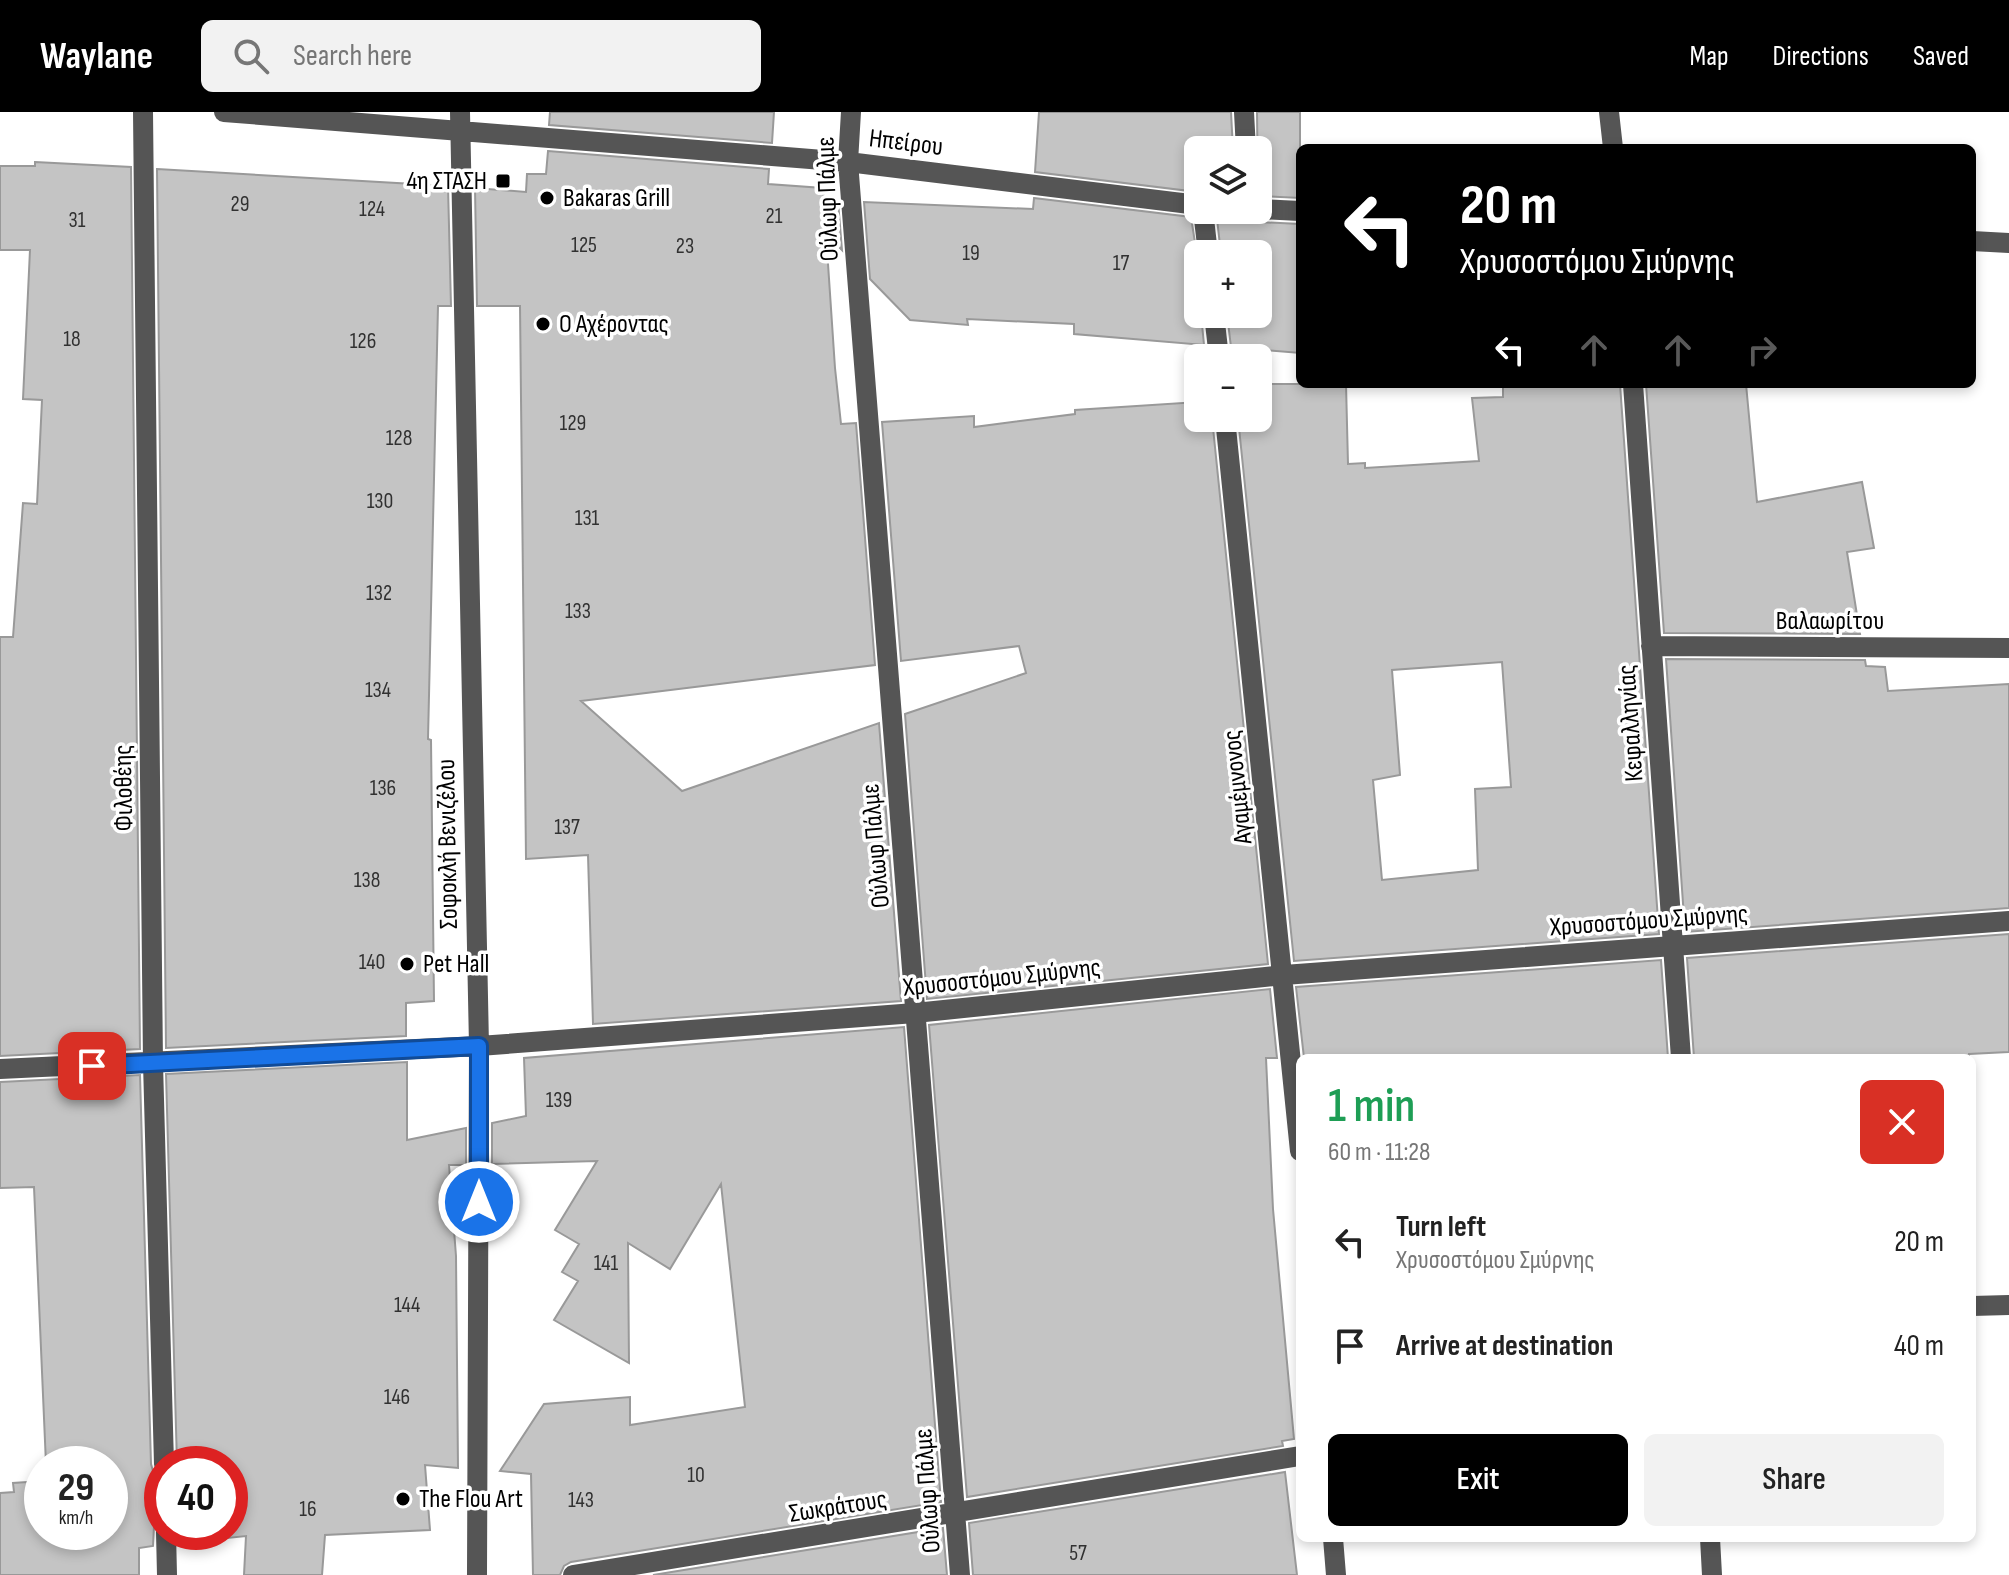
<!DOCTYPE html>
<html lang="en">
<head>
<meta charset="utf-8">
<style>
	:root { --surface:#fff; --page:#f2f2f2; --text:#222; --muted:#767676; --accent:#000 }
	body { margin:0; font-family:"Sofia Sans Condensed",sans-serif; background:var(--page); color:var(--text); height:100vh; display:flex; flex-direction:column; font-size:30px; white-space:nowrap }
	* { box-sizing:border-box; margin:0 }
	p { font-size:26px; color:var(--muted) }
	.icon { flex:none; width:44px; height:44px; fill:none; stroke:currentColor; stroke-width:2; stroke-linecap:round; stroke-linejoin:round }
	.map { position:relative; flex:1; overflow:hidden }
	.drawer { position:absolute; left:1296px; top:942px; width:680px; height:488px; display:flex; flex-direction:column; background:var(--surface); border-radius:12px; box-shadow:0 4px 12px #0003 }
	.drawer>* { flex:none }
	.hud { position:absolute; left:1296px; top:32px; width:680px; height:244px; border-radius:12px; box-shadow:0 4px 12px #0003; background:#000; color:#fff; overflow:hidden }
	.buttons { position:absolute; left:1184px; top:24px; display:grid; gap:16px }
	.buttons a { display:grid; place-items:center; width:88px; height:88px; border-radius:12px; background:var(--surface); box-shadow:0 4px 12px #0003; font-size:40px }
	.speed { position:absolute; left:24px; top:1334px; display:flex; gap:16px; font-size:40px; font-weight:700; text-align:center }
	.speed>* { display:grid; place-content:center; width:104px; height:104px; border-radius:50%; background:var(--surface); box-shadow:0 4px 12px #0003; line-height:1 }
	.speed small { font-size:20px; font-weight:400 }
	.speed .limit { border:12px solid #d22; background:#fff; color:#111 }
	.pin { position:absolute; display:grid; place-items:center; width:68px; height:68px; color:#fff; margin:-34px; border-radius:16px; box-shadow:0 4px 12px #0006 }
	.me { position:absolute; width:88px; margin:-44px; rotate:0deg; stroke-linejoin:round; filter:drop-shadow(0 0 6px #0008) }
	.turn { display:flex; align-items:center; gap:28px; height:168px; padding:0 32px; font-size:36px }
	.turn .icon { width:104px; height:104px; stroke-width:2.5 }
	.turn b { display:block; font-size:56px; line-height:68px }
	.lanes { display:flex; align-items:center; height:76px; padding:0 32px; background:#0003; justify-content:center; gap:40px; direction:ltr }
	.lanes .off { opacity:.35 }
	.round { display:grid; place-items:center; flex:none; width:84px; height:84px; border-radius:12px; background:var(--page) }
	.summary { display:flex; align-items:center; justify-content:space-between; height:136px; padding:0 32px }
	h1 { font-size:48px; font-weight:600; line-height:60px; color:#1e9e55 }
	.cta { display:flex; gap:16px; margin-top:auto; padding:16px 32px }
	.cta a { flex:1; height:92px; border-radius:12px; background:var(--accent); color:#fff; font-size:32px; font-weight:600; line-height:92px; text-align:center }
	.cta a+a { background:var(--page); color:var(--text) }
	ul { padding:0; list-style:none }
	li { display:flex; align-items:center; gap:24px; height:104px; padding:0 32px }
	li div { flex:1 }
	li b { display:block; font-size:30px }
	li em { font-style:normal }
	header { display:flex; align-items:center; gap:48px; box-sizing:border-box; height:112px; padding:0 40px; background:var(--accent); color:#fff }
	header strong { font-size:38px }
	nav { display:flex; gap:44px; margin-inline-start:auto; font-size:28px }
	.search { width:560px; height:72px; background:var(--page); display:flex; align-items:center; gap:20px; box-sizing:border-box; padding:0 28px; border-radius:12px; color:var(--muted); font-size:30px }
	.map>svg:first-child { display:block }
</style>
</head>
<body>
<header>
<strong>Waylane</strong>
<div class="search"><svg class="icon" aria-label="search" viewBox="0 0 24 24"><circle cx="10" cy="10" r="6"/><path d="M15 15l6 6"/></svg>Search here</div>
<nav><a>Map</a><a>Directions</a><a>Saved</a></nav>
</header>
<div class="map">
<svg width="2009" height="1463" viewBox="0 0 2009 1463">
	<rect width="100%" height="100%" fill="#fff"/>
	<!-- building -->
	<path fill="#c4c4c4" stroke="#999" stroke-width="2" fill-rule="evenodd" d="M 550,0 L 774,0 L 772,31 L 549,13 Z
		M 1039,0 L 1231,0 L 1233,38 L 1198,38 L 1198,80 L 1035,60 Z
		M 1257,0 L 1300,0 L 1300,86 L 1258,84 Z
		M 548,39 L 769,57 L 768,72 L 823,76 L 824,88 L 838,89 L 842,138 L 826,122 L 835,256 L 841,312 L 856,311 L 875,553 L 581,589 L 682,679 L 879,611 L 901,889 L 593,912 L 588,743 L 526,747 L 520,194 L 477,194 L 475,76 L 526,80 L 527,62 L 546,62 Z
		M 35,50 L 131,55 L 140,937 L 0,944 L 0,525 L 13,525 L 23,391 L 37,392 L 42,288 L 23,287 L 30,138 L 0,138 L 0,54 L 35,54 Z
		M 157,57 L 448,74 L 451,194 L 438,194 L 428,627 L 431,628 L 434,889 L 406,891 L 406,924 L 166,936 Z
		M 1034,86 L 1191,105 L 1198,150 L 1198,202 L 1201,202 L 1204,233 L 1074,222 L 1074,212 L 967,207 L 968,213 L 910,208 L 870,167 L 864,90 L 1033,97 Z
		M 1216,98 L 1245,98 L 1250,107 L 1257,110 L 1300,112 L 1300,241 L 1231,235 L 1227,202 L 1258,202 L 1258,142 L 1221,142 Z
		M 1271,272 L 1346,272 L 1348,352 L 1365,351 L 1365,356 L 1479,349 L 1472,286 L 1503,285 L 1503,272 L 1620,272 L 1659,822 L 1294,849 L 1238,306 L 1258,306 L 1258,287 L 1271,286 ZM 1502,550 L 1511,675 L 1475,677 L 1478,758 L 1382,768 L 1373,668 L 1400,663 L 1392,558 Z
		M 1646,272 L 1746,272 L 1757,390 L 1862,370 L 1874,436 L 1847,440 L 1860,522 L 1664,521 Z
		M 1198,290 L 1198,306 L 1212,306 L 1268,852 L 927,887 L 905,602 L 1026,561 L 1019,534 L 901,549 L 882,310 L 974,304 L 974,315 L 1075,302 L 1075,298 Z
		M 1666,547 L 1865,548 L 1866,554 L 1885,555 L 1888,579 L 2009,572 L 2009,796 L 1685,820 Z
		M 2009,822 L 2009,940 L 1969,942 L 1969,946 L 1694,946 L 1687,846 Z
		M 1661,848 L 1668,946 L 1304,946 L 1296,875 Z
		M 1270,877 L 1277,946 L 1266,946 L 1273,1097 L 1294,1327 L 1282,1329 L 1283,1334 L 967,1385 L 929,913 Z
		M 904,915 L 941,1390 L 571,1450 L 564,1454 L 560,1463 L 533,1463 L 531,1362 L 500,1359 L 544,1292 L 630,1285 L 630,1313 L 745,1295 L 721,1072 L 670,1157 L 628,1131 L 629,1251 L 554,1208 L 578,1169 L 562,1160 L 579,1132 L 555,1118 L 597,1049 L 492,1052 L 492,1011 L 526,1004 L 524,946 Z
		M 407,950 L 407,1028 L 466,1016 L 466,1053 L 449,1053 L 456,1144 L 458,1356 L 425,1353 L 430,1418 L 325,1423 L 322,1463 L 244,1463 L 246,1424 L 179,1431 L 179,1420 L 230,1420 L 230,1352 L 177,1352 L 166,962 Z
		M 140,963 L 151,1352 L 153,1359 L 162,1365 L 162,1408 L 154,1414 L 153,1434 L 139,1436 L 139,1463 L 0,1463 L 0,1381 L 14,1380 L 13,1371 L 42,1369 L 42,1420 L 110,1420 L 110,1352 L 46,1352 L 34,1075 L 0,1076 L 0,970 Z
		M 1285,1360 L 1297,1463 L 973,1463 L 969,1411 Z
		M 943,1416 L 947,1463 L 653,1463 Z"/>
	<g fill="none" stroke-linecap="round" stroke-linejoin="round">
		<!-- minor -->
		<path stroke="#555" stroke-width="20" d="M 143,0 L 153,951 L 164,1352
			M 224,0 L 848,50 L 1198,93
			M 460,0 L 479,934 L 477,1463
			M 851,0 L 848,50 L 960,1463
			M 1244,0 L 1246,38
			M 1609,0 L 1613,36
			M 1258,97 L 1300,99
			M 1203,98 L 1208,142
			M 1972,129 L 2009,131
			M 1214,202 L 1219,246
			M 1633,272 L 1681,946
			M 1225,306 L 1300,1039
			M 1651,534 L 2009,536
			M 0,957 L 479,934 L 915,901 L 1284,863 L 2009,809
			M 1972,1194 L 2009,1193
			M 166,1420 L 167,1463
			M 1333,1426 L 1336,1463
			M 1710,1426 L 1712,1463
			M 573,1463 L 1300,1344"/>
	</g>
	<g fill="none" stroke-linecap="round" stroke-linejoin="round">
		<!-- route casing -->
		<g stroke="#114b97" stroke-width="20">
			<path id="route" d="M 92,954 L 479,934 L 479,1090"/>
		</g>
		<!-- route -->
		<use href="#route" stroke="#1a73e8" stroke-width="14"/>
	</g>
	<!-- markers -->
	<g fill="#000" stroke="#fff" stroke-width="3">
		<rect x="495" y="61" width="16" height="16" rx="4"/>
		<circle cx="547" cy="86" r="8"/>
		<circle cx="543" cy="212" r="8"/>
		<circle cx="407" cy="852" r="8"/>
		<circle cx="403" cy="1387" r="8"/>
	</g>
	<g text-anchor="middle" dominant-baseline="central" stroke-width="7" stroke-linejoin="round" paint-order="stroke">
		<!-- number labels -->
		<g font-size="22" fill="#313131">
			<text x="240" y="92">29</text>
			<text x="372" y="97">124</text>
			<text x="774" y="104">21</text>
			<text x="77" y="108">31</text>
			<text x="584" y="133">125</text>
			<text x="685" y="134">23</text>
			<text x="971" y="141">19</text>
			<text x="1121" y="151">17</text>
			<text x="72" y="227">18</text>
			<text x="363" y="229">126</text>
			<text x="573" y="311">129</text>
			<text x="399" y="326">128</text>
			<text x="380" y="389">130</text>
			<text x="587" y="406">131</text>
			<text x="379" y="481">132</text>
			<text x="578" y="499">133</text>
			<text x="378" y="578">134</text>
			<text x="383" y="676">136</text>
			<text x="567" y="715">137</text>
			<text x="367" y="768">138</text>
			<text x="372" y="850">140</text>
			<text x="559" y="988">139</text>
			<text x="606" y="1151">141</text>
			<text x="407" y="1193">144</text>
			<text x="397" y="1285">146</text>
			<text x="696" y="1363">10</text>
			<text x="581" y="1388">143</text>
			<text x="308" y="1397">16</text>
			<text x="1078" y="1441">57</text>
		</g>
		<!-- street labels -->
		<g font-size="26" fill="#000" stroke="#fff">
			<text transform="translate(906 31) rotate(7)">Ηπείρου</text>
			<text transform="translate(828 87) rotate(-92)">Ούλωφ Πάλμε</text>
			<text x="1830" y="509">Βαλαωρίτου</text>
			<text transform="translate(1631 611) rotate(-94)">Κεφαλληνίας</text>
			<text transform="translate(1238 675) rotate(-96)">Αγαμέμνονος</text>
			<text transform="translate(124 676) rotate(-91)">Φιλοθέης</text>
			<text transform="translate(448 732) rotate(-91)">Σοφοκλή Βενιζέλου</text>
			<text transform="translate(876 734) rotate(-95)">Ούλωφ Πάλμε</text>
			<text transform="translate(1649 809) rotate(-4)">Χρυσοστόμου Σμύρνης</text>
			<text transform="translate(1002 866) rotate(-6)">Χρυσοστόμου Σμύρνης</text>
			<text transform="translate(928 1379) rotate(-94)">Ούλωφ Πάλμε</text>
			<text transform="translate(838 1395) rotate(-9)">Σωκράτους</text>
		</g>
		<!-- poi labels -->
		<g font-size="26" fill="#000" stroke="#fff" text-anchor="start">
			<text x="487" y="69" text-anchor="end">4η ΣΤΑΣΗ</text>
			<text x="563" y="86">Bakaras Grill</text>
			<text x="559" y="212">Ο Αχέροντας</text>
			<text x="423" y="852">Pet Hall</text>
			<text x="419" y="1387">The Flou Art</text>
		</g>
	</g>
</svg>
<div class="buttons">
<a><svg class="icon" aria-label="layers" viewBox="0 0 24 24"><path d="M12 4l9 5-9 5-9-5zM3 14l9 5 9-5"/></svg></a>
<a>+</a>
<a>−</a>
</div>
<div class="speed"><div>29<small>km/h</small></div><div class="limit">40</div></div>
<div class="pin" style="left:92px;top:954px;background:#d93025"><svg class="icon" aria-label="arrive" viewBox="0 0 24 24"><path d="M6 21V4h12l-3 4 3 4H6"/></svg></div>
<svg class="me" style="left:479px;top:1090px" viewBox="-20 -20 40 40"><circle r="17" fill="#1a73e8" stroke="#fff" stroke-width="3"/><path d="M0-11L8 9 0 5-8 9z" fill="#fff"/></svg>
<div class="hud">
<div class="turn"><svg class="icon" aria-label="left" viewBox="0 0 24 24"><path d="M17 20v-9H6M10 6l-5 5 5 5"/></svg><div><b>20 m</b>Χρυσοστόμου Σμύρνης</div></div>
<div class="lanes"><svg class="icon" aria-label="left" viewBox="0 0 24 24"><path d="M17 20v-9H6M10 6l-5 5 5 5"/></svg><svg class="icon off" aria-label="ahead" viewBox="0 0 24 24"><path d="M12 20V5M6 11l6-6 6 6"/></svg><svg class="icon off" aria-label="ahead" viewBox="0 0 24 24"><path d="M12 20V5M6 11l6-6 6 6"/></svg><svg class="icon off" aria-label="right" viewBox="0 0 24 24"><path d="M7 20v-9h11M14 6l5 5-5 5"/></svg></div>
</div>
<section class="drawer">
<div class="summary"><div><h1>1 min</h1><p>60 m · 11:28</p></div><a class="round" style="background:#d93025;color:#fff"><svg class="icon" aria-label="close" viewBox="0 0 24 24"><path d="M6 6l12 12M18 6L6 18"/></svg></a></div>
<ul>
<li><svg class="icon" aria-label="left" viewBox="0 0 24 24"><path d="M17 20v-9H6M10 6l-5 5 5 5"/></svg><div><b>Turn left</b><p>Χρυσοστόμου Σμύρνης</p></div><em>20 m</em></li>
<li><svg class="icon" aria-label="arrive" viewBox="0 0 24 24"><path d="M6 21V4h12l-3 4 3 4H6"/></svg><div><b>Arrive at destination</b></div><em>40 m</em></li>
</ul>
<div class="cta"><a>Exit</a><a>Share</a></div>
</section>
</div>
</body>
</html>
